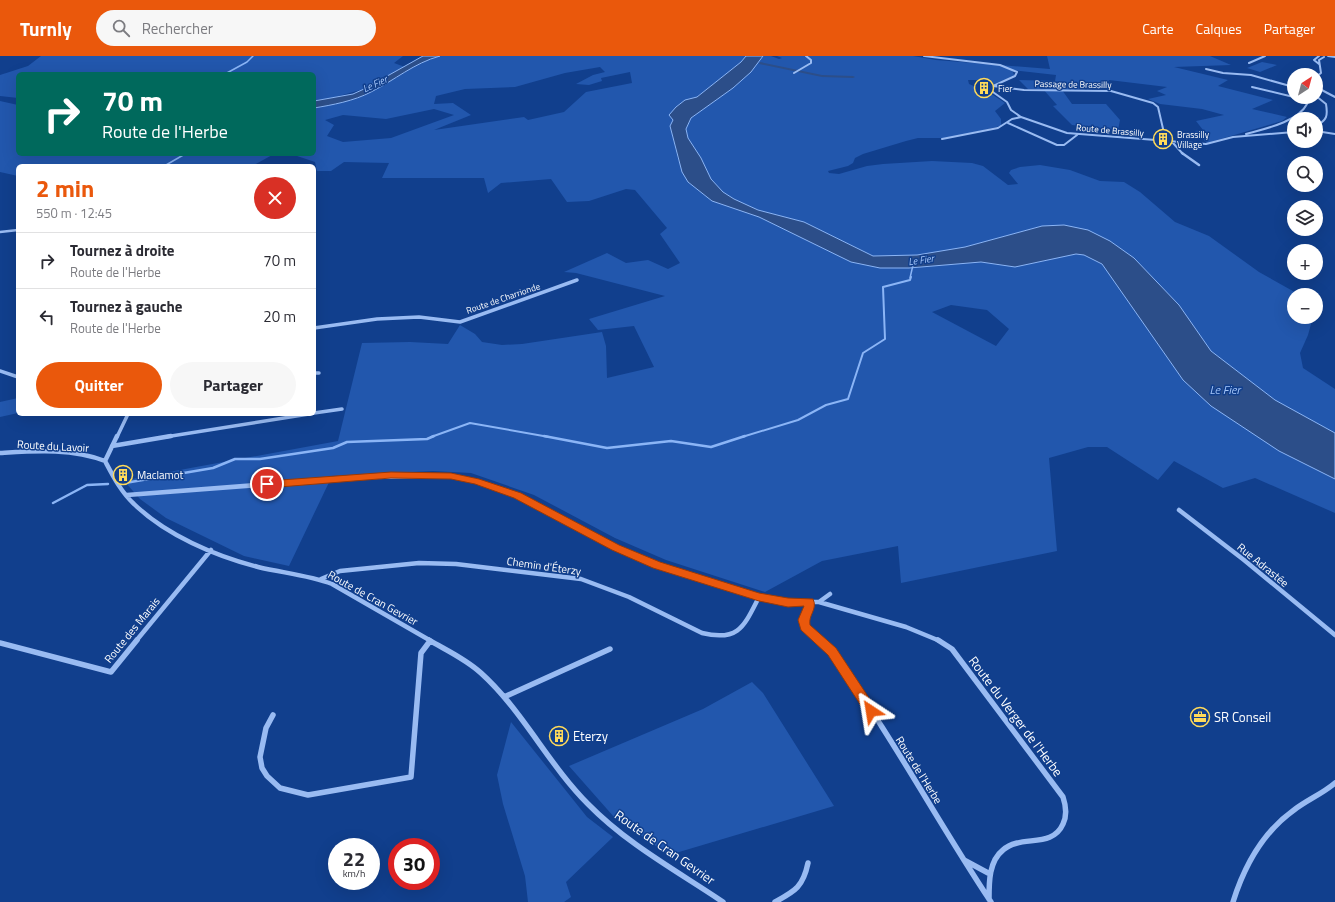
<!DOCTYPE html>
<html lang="fr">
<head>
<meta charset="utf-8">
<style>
	:root { --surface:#fff; --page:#f7f7f7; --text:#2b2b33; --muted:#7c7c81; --line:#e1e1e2; --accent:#ea580c }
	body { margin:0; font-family:"Titillium Web",sans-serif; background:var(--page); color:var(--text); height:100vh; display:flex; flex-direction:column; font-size:15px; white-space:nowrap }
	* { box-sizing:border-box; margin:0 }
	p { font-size:13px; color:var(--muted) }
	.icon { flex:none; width:22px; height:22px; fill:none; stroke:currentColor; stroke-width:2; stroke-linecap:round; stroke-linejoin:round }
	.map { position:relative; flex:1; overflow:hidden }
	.details { position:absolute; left:16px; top:108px; width:300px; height:252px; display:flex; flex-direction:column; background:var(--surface); border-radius:6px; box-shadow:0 4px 16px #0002 }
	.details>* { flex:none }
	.guide { position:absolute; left:16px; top:16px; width:300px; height:84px; border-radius:6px; box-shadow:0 4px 16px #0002; background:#00695c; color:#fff; overflow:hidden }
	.needle { width:26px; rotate:36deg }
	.buttons { position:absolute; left:1287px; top:12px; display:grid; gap:8px }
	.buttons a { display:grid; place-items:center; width:36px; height:36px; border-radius:50%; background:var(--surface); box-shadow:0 4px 16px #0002; font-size:20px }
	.speed { position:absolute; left:328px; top:782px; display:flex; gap:8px; font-size:20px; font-weight:700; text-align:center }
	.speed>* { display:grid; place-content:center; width:52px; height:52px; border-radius:50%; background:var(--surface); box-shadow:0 4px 16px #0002; line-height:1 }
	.speed small { font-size:10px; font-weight:400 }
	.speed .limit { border:6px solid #d22; background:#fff; color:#111 }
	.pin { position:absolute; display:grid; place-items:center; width:34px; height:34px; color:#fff; margin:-17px; border:2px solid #fff; border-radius:50%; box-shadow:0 1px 4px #0007 }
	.me { position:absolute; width:44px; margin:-22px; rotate:327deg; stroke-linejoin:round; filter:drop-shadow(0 0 3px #0008) }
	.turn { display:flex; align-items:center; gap:14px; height:84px; padding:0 20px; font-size:18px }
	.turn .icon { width:52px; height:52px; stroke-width:2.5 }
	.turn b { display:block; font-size:28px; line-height:34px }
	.round { display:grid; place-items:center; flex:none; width:42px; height:42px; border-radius:21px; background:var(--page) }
	.summary { display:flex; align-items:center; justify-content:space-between; height:68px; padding:0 20px }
	h1 { font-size:24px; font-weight:700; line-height:30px; color:var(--accent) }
	.primary-button { display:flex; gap:8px; margin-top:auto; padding:8px 20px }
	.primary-button a { flex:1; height:46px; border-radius:24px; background:var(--accent); color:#fff; font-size:16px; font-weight:700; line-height:46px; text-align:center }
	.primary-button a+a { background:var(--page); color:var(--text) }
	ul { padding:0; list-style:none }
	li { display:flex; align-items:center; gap:12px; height:56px; padding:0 20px; border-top:1px solid var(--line) }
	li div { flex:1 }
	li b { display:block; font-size:15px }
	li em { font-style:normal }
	header { display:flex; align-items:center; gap:24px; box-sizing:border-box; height:56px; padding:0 20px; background:var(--accent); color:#fff }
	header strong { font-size:19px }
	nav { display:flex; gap:22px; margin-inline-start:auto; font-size:14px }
	.search { width:280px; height:36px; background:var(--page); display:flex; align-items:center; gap:10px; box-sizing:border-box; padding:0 14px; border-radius:22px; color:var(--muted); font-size:15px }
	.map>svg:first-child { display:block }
</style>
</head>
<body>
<header>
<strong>Turnly</strong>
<div class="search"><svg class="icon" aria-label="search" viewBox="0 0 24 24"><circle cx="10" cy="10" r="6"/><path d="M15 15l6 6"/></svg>Rechercher</div>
<nav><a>Carte</a><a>Calques</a><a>Partager</a></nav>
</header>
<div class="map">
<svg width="1335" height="846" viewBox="0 0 1335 846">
	<rect width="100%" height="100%" fill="#113f8d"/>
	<!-- green -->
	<path fill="#2257ad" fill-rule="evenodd" d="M 41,0 L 403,0 L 394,7 L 405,11 L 364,33 L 321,45 L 314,45 L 314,18 L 18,18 L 18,42 L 0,40 L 0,19 L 28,10 Z
		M 440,0 L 746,0 L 741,6 L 697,41 L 685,44 L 676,51 L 673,64 L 670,70 L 678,103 L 688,126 L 712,145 L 759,161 L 851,206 L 880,212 L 909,212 L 981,206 L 1015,211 L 1076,198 L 1084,199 L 1102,208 L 1183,324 L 1279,395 L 1335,423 L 1335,457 L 1255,422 L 1223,432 L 1174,405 L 1158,424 L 1107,391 L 1088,391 L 1049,402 L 1057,495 L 901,527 L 898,490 L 822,505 L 765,536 L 666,504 L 615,482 L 534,439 L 471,417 L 433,415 L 332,420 L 289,510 L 244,500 L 166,462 L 140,443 L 125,426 L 136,422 L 338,385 L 362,287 L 410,286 L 448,288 L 460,269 L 475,278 L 482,286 L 502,289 L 522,288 L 602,276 L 606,290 L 607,322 L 654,311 L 634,270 L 598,274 L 589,263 L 665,240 L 576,217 L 564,216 L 607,197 L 626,207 L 648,204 L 668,213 L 680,207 L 660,178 L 667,172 L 635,134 L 626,133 L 589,145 L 567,146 L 551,123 L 501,127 L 488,137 L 484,122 L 382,122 L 389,107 L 344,106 L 331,115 L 317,115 L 315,106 L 291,98 L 314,98 L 314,52 C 332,49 354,45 371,36 C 395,24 414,7 440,0 ZM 600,11 L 605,16 L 593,19 L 576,28 L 589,29 L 602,25 L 601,22 L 630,16 L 632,27 L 586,36 L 564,56 L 528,64 L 524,61 L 434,74 L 471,59 L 453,47 L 434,48 L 436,40 L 465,33 L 515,31 L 565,17 ZM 434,53 L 454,59 L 391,82 L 343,86 L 327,80 L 334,69 L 325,64 L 343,59 L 386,63 ZM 951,249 L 987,254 L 1009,273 L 996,290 L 932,256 Z
		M 763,0 L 771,0 L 779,3 L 782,2 L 777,0 L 913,0 L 936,4 L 1050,13 L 1047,0 L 1210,0 L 1231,9 L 1174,11 L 1228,24 L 1218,30 L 1273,44 L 1252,53 L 1287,61 L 1282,65 L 1207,87 L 1195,75 L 1203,74 L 1196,65 L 1224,59 L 1202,53 L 1160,48 L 1148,43 L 1166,39 L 1157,35 L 1167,31 L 1109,24 L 1107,27 L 1096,27 L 1100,32 L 1062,34 L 1072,48 L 1106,48 L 1120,64 L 1118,74 L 1072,69 L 1053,50 L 1057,49 L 1043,33 L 1028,33 L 1019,24 L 1055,25 L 1056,19 L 1012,14 L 1014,19 L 1013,20 L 992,29 L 979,24 L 968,24 L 969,28 L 990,37 L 1005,47 L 995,55 L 1001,63 L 1001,70 L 961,79 L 944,82 L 918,82 L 906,85 L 863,98 L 855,102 L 853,107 L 848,110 L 828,115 L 829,117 L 839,118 L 867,110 L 883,108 L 932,105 L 972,107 L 983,110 L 1008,129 L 1018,128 L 1009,117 L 1011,114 L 1020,111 L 1040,109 L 1070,114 L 1100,125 L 1124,126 L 1140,136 L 1175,166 L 1209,180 L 1259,216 L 1300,239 L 1294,239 L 1294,261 L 1313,261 L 1308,279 L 1300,297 L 1303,312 L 1335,333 L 1335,377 L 1275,344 L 1211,295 L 1179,249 L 1134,202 L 1110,185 L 1042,170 L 965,191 L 917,199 L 873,200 L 804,166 L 758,154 L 734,143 L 723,136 L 711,123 L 701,102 L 688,82 L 686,73 L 691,62 L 733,32 L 751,16 Z
		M 1262,6 L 1277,9 L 1260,16 L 1247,12 Z
		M 0,45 L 18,49 L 18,98 L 274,98 L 252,110 L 18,110 L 18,120 L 0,116 Z
		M 18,342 L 18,357 L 0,361 L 0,346 Z
		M 752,626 L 763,637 L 834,750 L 669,799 L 614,761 L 569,710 L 703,653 Z
		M 511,666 L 587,761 L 613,781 L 566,826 L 571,841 L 564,846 L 528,846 L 525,820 L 503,748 L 497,719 Z"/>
	<!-- water -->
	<path fill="#2c4e89" stroke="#8bb5f6" d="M 423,0 L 440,0 C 414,7 395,24 371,36 C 354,45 332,49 314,52 L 314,45 L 353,38 L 364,33 Z
		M 746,0 L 763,0 L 751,16 L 733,32 L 691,62 L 686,73 L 688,82 L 701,102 L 711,123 L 723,136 L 734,143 L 758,154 L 804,166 L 873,200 L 917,199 L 965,191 L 1042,170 L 1064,169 L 1088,174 L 1110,185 L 1134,202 L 1179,249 L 1211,295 L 1275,344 L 1335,377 L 1335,423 L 1279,395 L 1211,350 L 1183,324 L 1102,208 L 1084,199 L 1076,198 L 1015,211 L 981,206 L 909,212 L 880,212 L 851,206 L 759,161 L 712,145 L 688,126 L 682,116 L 670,70 L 673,64 L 669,59 L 676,51 L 685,44 L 697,41 L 741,6 Z"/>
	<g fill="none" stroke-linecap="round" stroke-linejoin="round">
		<!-- stream-far2 -->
		<path stroke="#8bb5f6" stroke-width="1.5" d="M 225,18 L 247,6 L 253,0
			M 159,110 L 166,109 L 185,98
			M 910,222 L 913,209"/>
		<!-- stream-far1 -->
		<path stroke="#8bb5f6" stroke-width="2" d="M 431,381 L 470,367 L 549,381
			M 742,381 L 798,364 L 826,349 L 848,343 L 863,297 L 885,283 L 883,231 L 910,224 L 911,221"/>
		<!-- stream -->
		<path stroke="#8bb5f6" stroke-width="2.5" d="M 544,380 L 607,392 L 671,385 L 711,391 L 745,380
			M 125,427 L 213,412 L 235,403 L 260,403 L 333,392 L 347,386 L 427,383 L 434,380
			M 53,447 L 87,429 L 108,428"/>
		<!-- canal -->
		<path fill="#2c4e89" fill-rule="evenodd" d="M 760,6 L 822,19 L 853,20 L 855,21 L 853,22 L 822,21 L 759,8 Z"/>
		<!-- street-far4 -->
		<path stroke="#99bbf2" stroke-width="2" d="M 924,0 L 1000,9 L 1017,16 L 1015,20 L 993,30
			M 1319,0 L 1314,4 L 1319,8
			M 1328,0 L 1335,1
			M 1249,7 L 1265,0
			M 1206,13 L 1223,17 L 1251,19 L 1290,30
			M 794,17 L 811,7 L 811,4 L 806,0
			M 1316,21 L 1321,17 L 1319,4 L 1324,1
			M 1294,28 L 1290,30 L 1294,34
			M 993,30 L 990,34 L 1007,46 L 1011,54 L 1021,61 L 1067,77 L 1206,88 L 1233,81 L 1294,76
			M 993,30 L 1024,34 L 1111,35 L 1153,47 L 1158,51 L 1164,77 L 1183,98
			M 1252,31 L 1306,44
			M 1316,31 L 1335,41
			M 1316,40 L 1326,48 C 1328,60 1327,64 1316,70
			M 1008,67 L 1057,89 L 1064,89 L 1077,79
			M 1316,75 L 1335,78
			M 1246,78 C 1264,73 1298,66 1307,48 L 1303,41
			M 942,83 L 998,72 L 1012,63 L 1021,61"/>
		<!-- street-far3 -->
		<path stroke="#99bbf2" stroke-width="2.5" d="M 1182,97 L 1199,109
			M 0,176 L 18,174"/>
		<!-- street-far2 -->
		<path stroke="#99bbf2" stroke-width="3.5" d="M 314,272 L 377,263 L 419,261 L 460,266 L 577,224
			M 0,315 L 18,321
			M 314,317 L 319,317
			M 314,357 L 342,353
			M 117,381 L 128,358
			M 165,381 L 309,358"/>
		<!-- street-far1 -->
		<path stroke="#99bbf2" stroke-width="4.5" d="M 112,390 L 171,380
			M 0,397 C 34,395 72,392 105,405
			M 105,405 C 113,420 121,436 134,448 C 166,479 215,500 258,511 C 283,517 308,519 332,528 L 431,585
			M 105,405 L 117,380
			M 127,439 L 362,421 L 451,420 L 476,425 L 517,440 L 615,491 L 657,509 L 759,541 L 789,546 L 809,546 L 804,571 L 822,585
			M 1179,454 L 1244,504 L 1335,579
			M 321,523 L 340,515 L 419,507 L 456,508 L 581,523 L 629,541 L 702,577 C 739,586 744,570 759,541
			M 809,546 L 819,546 L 906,571 L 940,585
			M 819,546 L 830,538
			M 136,585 L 211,494"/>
		<!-- street -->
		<path stroke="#99bbf2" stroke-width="5.5" d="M 429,584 C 446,594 466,603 481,617 C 523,655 548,708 588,748 C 627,788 677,815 723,846
			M 821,584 C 845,611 863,641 882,671 C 919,729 953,789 991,846
			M 938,584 L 952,593 L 1063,741 C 1066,750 1067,760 1063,768 C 1052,793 1021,778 1003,794 C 989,805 989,826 989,843
			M 0,587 L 111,616 L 137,584
			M 504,641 L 610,593
			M 273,659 L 266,672 L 260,701 L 262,712 L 267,720 L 280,732 L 308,739 L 411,721 L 421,597 L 430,585
			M 964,804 L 990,818
			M 775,846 C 795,835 803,831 808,807
			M 1233,846 C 1244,811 1263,776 1294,754 C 1307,744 1322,738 1335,727"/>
	</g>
	<!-- route -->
	<path fill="#ea580c" stroke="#983908" d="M 391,416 L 451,417 L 479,423 L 521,437 L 619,489 L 660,506 L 759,537 L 788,542 L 813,543 C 818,553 808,559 810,569 L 836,592 L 875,651 L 877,655 L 875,659 L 871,660 L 867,659 L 828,599 L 801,574 L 798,564 L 804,550 L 788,551 L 759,545 L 653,512 L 612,494 L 514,442 L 475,428 L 451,423 L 391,422 L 267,432 L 262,428 L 267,425 Z"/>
	<!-- icons -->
	<defs>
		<g id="building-ring" transform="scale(1)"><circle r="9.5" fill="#113f8d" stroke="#ffda5a" stroke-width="1.5"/><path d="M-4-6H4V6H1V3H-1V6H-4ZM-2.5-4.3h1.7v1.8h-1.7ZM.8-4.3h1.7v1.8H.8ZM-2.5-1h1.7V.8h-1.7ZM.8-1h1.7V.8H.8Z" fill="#ffda5a"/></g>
		<g id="office-ring" transform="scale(1)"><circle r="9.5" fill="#113f8d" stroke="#ffda5a" stroke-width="1.5"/><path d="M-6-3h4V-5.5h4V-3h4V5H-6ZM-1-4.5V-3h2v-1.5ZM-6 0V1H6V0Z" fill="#ffda5a"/></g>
	</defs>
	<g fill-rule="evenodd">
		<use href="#building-ring" x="984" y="32"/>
		<use href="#building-ring" x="1163" y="83"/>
		<use href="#building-ring" x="123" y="419"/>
		<use href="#office-ring" x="1200" y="661"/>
		<use href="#building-ring" x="559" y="680"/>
	</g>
	<g text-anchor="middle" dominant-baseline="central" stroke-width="3" stroke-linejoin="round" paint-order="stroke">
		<!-- far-street labels -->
		<g font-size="9" fill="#fff" stroke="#113f8d">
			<text transform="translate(1073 28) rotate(1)">Passage de Brassilly</text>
			<text transform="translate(1110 74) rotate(5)">Route de Brassilly</text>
			<text transform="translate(503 242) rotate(-19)">Route de Charrionde</text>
		</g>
		<!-- far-poi labels -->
		<g font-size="9" fill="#fff" stroke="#113f8d" text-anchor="start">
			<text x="998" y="32">Fier</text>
			<text x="1177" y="78">Brassilly<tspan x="1177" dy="10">Village</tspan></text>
		</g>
		<!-- far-water labels -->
		<g font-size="10" font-style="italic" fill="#a5c6f9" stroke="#113f8d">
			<text transform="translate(375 28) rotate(-25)">Le Fier</text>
			<text transform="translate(921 204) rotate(-8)">Le Fier</text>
		</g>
		<!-- street labels -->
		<g font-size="11" fill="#fff" stroke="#113f8d">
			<text transform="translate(53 390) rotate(3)">Route du Lavoir</text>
			<text transform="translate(1263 509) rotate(39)">Rue Adrastée</text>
			<text transform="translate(544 510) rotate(8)">Chemin d'Éterzy</text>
			<text transform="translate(373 542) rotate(29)">Route de Cran Gevrier</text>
			<text transform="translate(132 574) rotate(-51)">Route des Marais</text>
			<text transform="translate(919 714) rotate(58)">Route de l'Herbe</text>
		</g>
		<!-- poi labels -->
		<g font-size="11" fill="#fff" stroke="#113f8d" text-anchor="start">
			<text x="137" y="419">Maclamot</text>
		</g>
		<!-- water labels -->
		<g font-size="12" font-style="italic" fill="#a5c6f9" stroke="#113f8d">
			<text x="1225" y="333">Le Fier</text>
		</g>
		<!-- near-street labels -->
		<g font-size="13" fill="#fff" stroke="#113f8d">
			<text transform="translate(1016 660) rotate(53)">Route du Verger de l'Herbe</text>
			<text transform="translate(665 791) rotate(35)">Route de Cran Gevrier</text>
		</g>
		<!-- near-poi labels -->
		<g font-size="13" fill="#fff" stroke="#113f8d" text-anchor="start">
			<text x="1214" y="661">SR Conseil</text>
			<text x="573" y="680">Eterzy</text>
		</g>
	</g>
</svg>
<div class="buttons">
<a><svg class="needle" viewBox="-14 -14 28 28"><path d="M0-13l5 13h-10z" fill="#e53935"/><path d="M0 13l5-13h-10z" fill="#7c7c81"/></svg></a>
<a><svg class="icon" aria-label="sound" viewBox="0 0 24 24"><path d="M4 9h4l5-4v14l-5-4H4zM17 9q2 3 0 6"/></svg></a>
<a><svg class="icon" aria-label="search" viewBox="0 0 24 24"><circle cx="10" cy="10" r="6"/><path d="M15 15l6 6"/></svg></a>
<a><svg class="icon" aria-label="layers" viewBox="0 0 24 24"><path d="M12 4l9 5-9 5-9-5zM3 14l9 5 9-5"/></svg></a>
<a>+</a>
<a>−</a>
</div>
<div class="speed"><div>22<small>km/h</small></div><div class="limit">30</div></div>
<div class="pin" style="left:267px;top:428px;background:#d93025"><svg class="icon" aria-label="arrive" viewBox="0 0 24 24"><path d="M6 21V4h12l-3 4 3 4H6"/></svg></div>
<svg class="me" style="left:871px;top:655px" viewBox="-20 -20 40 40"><path d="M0-17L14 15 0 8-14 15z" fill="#ea580c" stroke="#fff" stroke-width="4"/></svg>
<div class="guide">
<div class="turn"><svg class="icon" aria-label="right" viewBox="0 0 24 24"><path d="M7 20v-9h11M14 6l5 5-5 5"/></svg><div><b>70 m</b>Route de l'Herbe</div></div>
</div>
<section class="details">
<div class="summary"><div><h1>2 min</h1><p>550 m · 12:45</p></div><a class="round" style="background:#d93025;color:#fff"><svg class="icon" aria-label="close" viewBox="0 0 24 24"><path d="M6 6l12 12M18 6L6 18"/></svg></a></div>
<ul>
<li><svg class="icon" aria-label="right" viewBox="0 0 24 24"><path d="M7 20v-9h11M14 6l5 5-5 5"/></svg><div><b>Tournez à droite</b><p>Route de l'Herbe</p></div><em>70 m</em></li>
<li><svg class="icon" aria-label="left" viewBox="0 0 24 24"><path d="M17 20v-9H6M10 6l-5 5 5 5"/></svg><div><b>Tournez à gauche</b><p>Route de l'Herbe</p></div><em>20 m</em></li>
</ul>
<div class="primary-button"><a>Quitter</a><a>Partager</a></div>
</section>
</div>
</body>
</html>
